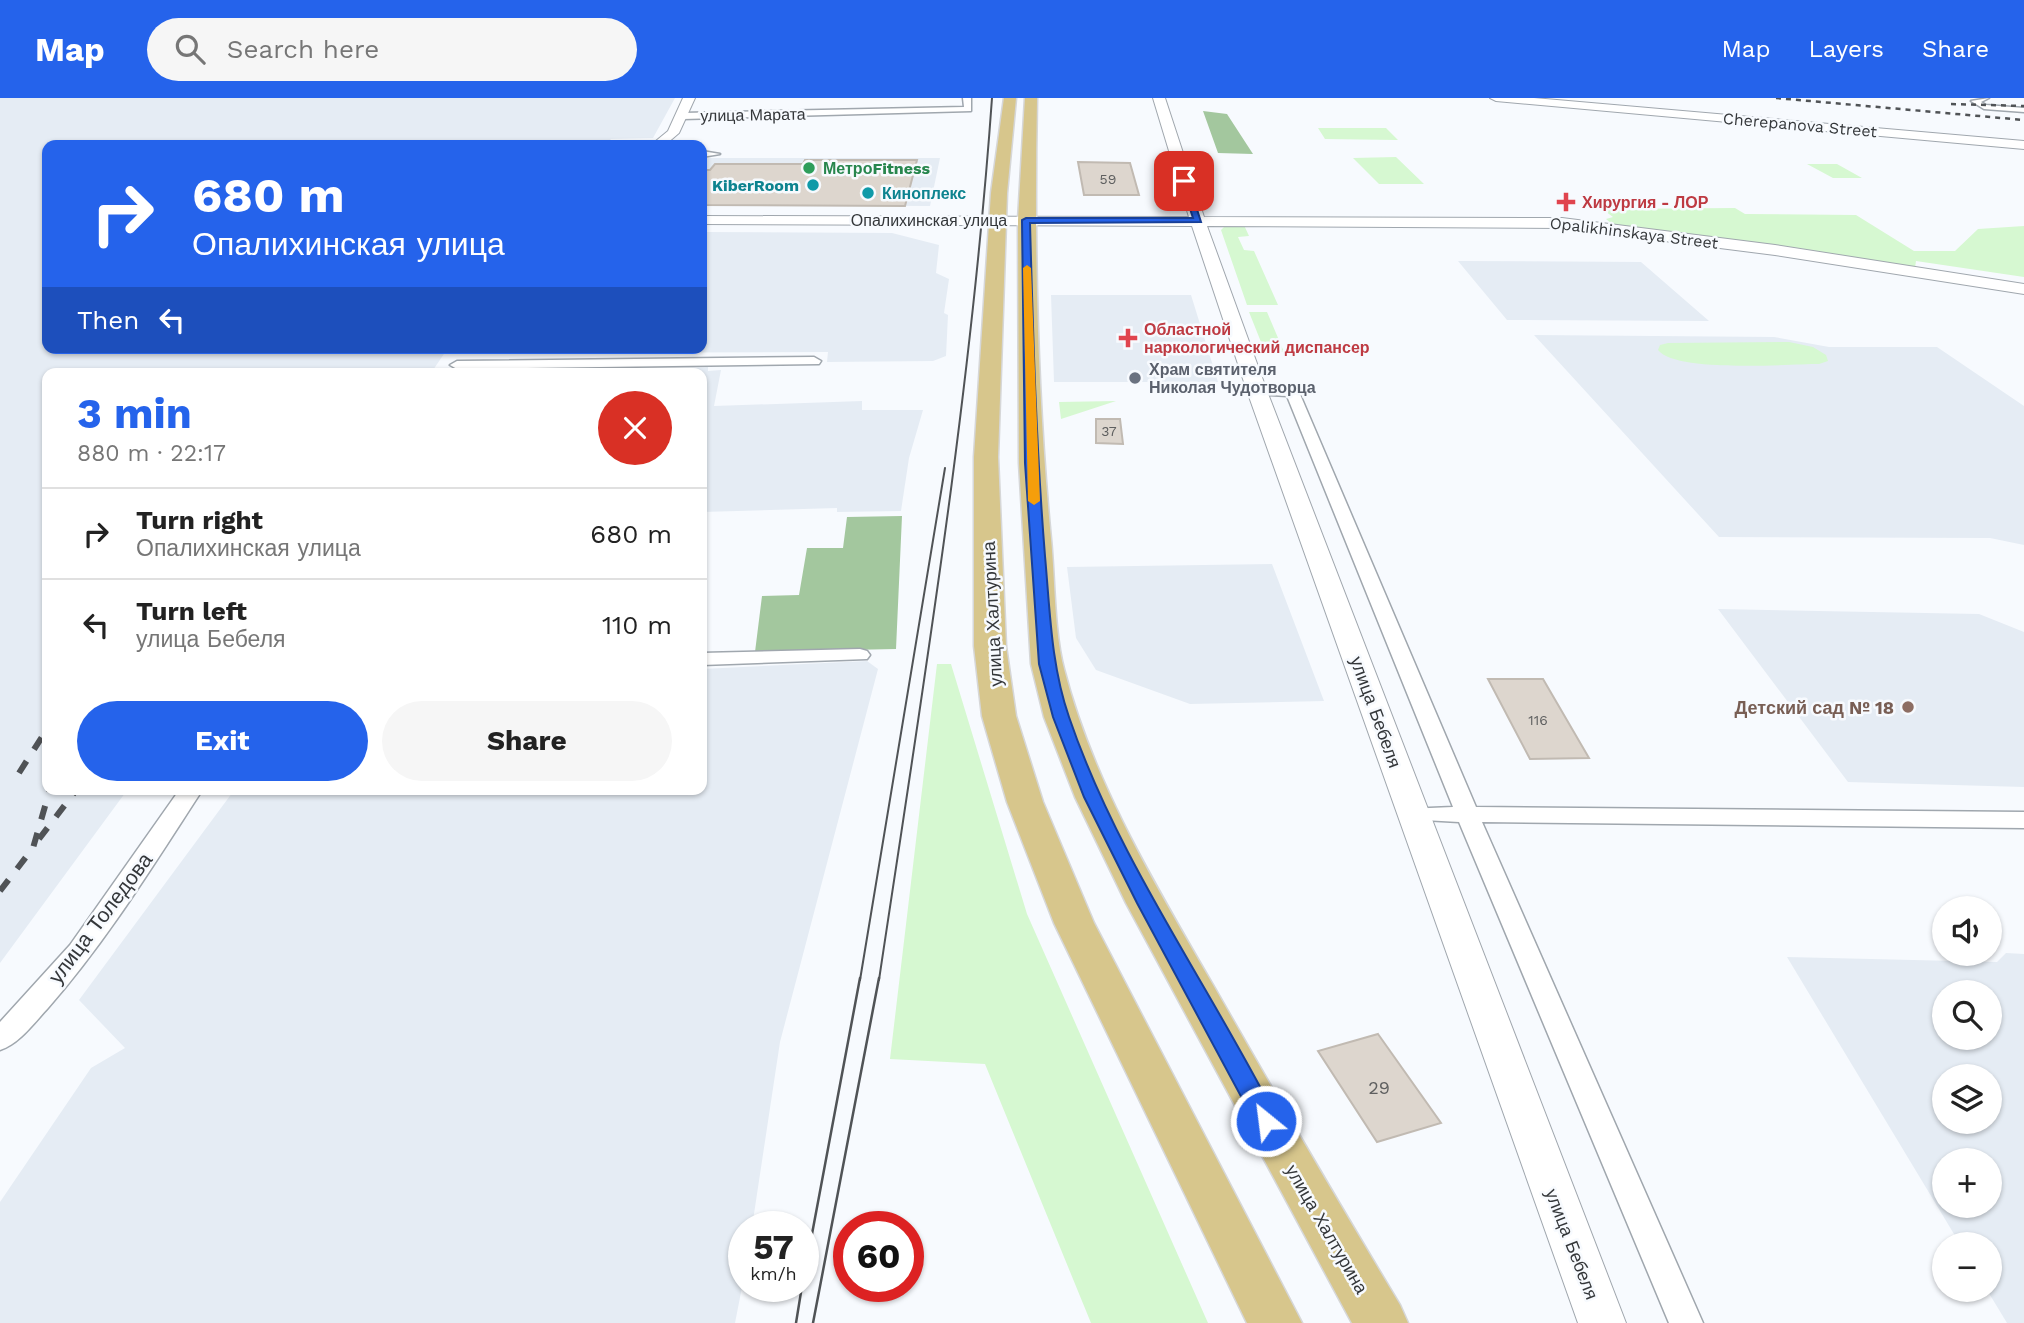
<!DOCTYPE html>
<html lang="en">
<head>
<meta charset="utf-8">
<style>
	:root { --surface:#fff; --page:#f6f6f6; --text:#222; --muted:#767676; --line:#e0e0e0; --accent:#2563eb }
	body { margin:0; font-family:"Work Sans",sans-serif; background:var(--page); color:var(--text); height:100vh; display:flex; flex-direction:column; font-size:26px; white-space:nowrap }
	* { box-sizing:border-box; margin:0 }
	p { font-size:23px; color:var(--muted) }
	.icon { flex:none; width:38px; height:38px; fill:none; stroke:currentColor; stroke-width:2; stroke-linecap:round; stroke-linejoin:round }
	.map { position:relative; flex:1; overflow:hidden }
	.sheet { position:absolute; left:42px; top:270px; width:665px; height:427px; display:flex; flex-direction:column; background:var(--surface); border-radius:14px; box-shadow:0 2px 5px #0004 }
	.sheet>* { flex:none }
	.top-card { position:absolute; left:42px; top:42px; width:665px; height:214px; border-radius:14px; box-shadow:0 2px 5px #0004; background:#2563eb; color:#fff; overflow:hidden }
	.buttons { position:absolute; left:1932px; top:798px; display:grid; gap:14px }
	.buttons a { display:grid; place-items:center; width:70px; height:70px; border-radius:50%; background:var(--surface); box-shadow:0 2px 5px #0004; font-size:35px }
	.speed { position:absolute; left:728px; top:1113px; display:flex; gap:14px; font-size:35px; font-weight:700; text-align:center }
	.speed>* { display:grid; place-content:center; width:91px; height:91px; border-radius:50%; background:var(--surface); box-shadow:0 2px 5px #0004; line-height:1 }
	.speed small { font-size:18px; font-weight:400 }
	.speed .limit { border:10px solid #d22; background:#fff; color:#111 }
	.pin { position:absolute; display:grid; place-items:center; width:60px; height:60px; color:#fff; margin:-30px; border-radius:14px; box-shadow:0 4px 10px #0006 }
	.me { position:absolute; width:77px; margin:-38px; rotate:331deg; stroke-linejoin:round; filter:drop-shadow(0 0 5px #0008) }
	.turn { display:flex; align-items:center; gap:24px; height:147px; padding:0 35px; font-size:32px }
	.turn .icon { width:91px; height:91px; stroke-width:2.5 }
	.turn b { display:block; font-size:49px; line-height:60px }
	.then { display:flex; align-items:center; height:66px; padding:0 35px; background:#0003; gap:14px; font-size:26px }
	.round { display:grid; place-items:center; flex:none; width:74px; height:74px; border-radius:37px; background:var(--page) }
	.overview { display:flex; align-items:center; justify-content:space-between; height:119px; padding:0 35px }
	h1 { font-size:42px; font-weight:700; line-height:52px; color:var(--accent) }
	.cta { display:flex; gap:14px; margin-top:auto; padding:14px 35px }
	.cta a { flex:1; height:80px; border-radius:42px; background:var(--accent); color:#fff; font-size:28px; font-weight:700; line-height:80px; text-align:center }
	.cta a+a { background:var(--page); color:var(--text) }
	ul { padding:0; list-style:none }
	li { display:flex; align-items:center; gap:21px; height:91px; padding:0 35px; border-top:2px solid var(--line) }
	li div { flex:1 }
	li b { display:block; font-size:26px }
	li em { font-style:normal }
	header { display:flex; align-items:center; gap:42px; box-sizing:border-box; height:98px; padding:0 35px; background:var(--accent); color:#fff }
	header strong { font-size:33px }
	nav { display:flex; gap:38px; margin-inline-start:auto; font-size:24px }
	.search { width:490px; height:63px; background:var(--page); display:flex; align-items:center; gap:18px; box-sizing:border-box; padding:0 24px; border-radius:38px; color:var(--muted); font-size:26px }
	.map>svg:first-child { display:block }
</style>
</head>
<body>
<header>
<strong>Map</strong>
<div class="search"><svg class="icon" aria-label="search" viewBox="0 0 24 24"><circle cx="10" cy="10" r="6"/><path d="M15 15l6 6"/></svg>Search here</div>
<nav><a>Map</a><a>Layers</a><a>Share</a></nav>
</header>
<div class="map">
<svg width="2024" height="1225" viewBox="0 0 2024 1225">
	<rect width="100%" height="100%" fill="#f7fafe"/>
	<!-- built -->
	<path fill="#e5ecf4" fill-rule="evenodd" d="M 0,0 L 675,0 L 653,40 L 611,41 L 606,47 L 47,47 L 47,250 L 448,250 L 431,275 L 47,275 L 47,691 L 128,691 L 0,865 Z
		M 702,60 L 940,60 L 930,108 L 702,107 Z
		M 702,134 L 892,135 L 939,147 L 936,175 L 949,181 L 944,215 L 948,217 L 946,258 L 933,263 L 827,264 L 828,254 L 517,255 L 521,250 L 702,250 Z
		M 1458,163 L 1641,164 L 1709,223 L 1507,222 Z
		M 1051,197 L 1191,197 L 1218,284 L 1054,284 Z
		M 1534,237 L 1774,239 L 1829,249 L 1937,249 L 2024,308 L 2024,447 L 1990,440 L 1719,439 Z
		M 708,269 L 708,273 L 721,272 L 714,308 L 862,303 L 862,312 L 923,312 L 909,360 L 901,413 L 837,414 L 837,410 L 702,414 L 702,275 L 568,275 Z
		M 1272,466 L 1324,603 L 1190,606 L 1096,572 L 1076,540 L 1067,469 Z
		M 1718,511 L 1979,516 L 2024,534 L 2024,689 L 1848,684 Z
		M 867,563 L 878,571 L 780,944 L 752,1129 L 744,1129 L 744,1179 L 735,1225 L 0,1225 L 0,1104 L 91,970 L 125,950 L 79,902 L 235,691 L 702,691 L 702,571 Z
		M 2006,855 L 2024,856 L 2024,1225 L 2007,1225 L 1987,1192 L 1990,1192 L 1990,1146 L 1960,1146 L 1787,859 L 1997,864 ZM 1944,894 L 1990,894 L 1990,940 L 1944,940 ZM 1944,978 L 1990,978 L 1990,1024 L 1944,1024 ZM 1944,1062 L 1990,1062 L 1990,1108 L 1944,1108 Z"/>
	<!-- green -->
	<path fill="#d6f8d1" d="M 1318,30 L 1386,30 L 1398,42 L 1325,41 Z
		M 1396,59 L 1424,86 L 1379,86 L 1353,60 Z
		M 1807,66 L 1837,66 L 1862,80 L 1833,80 Z
		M 1735,110 L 1745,116 L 1856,117 L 1914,153 L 1955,153 L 1978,131 L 2024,128 L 2024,179 L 1916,163 L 1915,170 L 1798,150 L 1612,126 L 1606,121 L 1613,119 L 1602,111 Z
		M 1226,127 L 1244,127 L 1249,138 L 1238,139 L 1244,152 L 1254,153 L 1278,207 L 1247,207 L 1221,132 Z
		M 1249,214 L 1267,214 L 1284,254 L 1265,254 Z
		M 1789,244 L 1813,249 L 1826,257 L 1828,263 L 1819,266 C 1787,266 1676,275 1658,252 L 1660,247 L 1668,245 Z
		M 1116,303 L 1061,321 L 1059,304 Z
		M 937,566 L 951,566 L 1027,816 L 1208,1225 L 1091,1225 L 985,966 L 890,961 Z"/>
	<!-- forest -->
	<path fill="#a3c79e" d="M 1203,13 L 1227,16 L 1253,56 L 1218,55 Z
		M 902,418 L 896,551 L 755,554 L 762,498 L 799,497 L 807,450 L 843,450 L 847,419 Z"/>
	<!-- building -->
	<path fill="#ddd6ce" stroke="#c1bab2" stroke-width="2" d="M 805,62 L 917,62 L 905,108 L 702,107 L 702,72 L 710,72 L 715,66 L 803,66 Z
		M 1078,64 L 1130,65 L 1139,97 L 1084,97 Z
		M 1096,321 L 1120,321 L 1123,346 L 1096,345 Z
		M 1488,581 L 1543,581 L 1589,660 L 1530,661 Z
		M 1378,936 L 1441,1025 L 1377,1044 L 1318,953 Z"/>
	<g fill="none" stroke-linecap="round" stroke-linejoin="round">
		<!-- street casing -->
		<g stroke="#a0a7ae" stroke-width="3">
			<path id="street" d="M 963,0 L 971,0 L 971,13 L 683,21 L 679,18 L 683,15 L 964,9 Z
				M 1989,0 L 1981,4 L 1986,7 L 2024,10 L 2024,14 L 1984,11 L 1971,3 Z
				M 702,53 L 720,56 L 702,59 Z
				M 814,259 L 821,263 L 819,266 L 457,271 L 450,267 L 457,263 Z
				M 1257,289 L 1292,290 L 1299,294 L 1476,709 L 2024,714 L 2024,730 L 1482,724 L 1703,1225 L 1669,1225 L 1459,724 L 1406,721 L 1402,716 L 1406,711 L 1453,709 L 1287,298 L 1252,296 L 1250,293 Z
				M 860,551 L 867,553 L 870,557 L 867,561 L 702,567 L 702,555 Z
				M 180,691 L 203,691 C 154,766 107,843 48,910 C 34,925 19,946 0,952 L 0,924 L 70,847 Z"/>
		</g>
		<!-- secondary casing -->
		<g stroke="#a0a7ae" stroke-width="2">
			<path id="secondary" d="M 683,0 L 695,0 L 679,35 L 665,47 L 651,47 L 668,33 Z
				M 1153,0 L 1165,0 L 1204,119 L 1562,120 L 1775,147 L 2024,186 L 2024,196 L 1775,157 L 1562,130 L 1207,128 L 1267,293 L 1626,1225 L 1578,1225 L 1247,293 L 1192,128 L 702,126 L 702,118 L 1189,119 Z
				M 1490,0 L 1534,0 L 2024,43 L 2024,51 L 1496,3 Z"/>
		</g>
		<!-- primary casing -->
		<g stroke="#d6d7d8" stroke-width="3">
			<path id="primary" d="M 1004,0 L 1016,0 L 1007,95 L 998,359 L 1006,548 L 1016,618 L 1043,704 L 1094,825 L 1302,1225 L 1247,1225 L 1054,825 L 1007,704 L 982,618 L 974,548 L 974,359 L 991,95 Z
				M 1025,0 L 1037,0 C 1034,147 1037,295 1051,441 C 1055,481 1054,533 1064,571 C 1093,684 1155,787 1213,887 C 1274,994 1336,1101 1400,1207 L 1408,1225 L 1352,1225 L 1126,805 L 1075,699 L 1044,619 L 1031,566 L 1019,365 L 1018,122 Z"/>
		</g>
		<!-- street -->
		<use href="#street" fill="#fff" fill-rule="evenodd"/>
		<!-- secondary -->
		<use href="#secondary" fill="#fff" fill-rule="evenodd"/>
		<!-- primary -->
		<use href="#primary" fill="#d7c68c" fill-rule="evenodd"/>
		<!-- tram-far1 -->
		<path stroke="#505356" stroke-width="2" d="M 860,882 L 945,370
			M 879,882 C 923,589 971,296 992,0"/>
		<!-- tram -->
		<path stroke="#505356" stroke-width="2.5" d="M 803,1184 L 860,880
			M 796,1225 L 802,1188
			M 813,1225 L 879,880"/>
		<!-- rail-far1 -->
		<path stroke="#505356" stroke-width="2.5" stroke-dasharray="5 5" stroke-linecap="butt" d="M 1776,0 L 2024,22
			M 1951,6 L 2024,8"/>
		<!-- rail -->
		<path stroke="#505356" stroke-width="6" stroke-dasharray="14 14" stroke-linecap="butt" d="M 19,675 L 47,631
			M 39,741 L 77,691
			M 0,793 L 33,750 L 50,691"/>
	</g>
	<!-- route -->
	<path fill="#2563eb" stroke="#184099" stroke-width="2" d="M 1184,80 L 1188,83 L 1201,124 L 1030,125 C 1033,236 1036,347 1045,458 C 1050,513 1051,567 1069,619 C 1118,763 1210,888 1278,1023 L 1274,1030 L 1266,1033 L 1258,1030 L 1137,805 L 1084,699 L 1053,619 L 1039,566 L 1025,365 L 1022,122 L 1026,120 L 1193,120 L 1181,83 Z"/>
	<!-- slow -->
	<path fill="#f59e0b" d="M 1027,167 L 1031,170 L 1040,403 L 1034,407 L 1028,403 L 1023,170 Z"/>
	<!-- markers -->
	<circle fill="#2e9e5b" stroke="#f7fafe" stroke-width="2.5" cx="809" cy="70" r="7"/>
	<g fill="#0f9aa8" stroke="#f7fafe" stroke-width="2.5">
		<circle cx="813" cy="87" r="7"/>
		<circle cx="868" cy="95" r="7"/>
	</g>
	<g fill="#e0444e" stroke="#f7fafe" stroke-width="2.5">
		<path d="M1562.5 93.5h7v7h7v7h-7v7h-7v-7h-7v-7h7z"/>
		<path d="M1124.5 229.5h7v7h7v7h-7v7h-7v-7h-7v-7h7z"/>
	</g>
	<circle fill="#6b7280" stroke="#f7fafe" stroke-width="2.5" cx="1135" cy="280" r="7"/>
	<circle fill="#8d6e63" stroke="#f7fafe" stroke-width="2.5" cx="1908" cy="609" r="7"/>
	<g text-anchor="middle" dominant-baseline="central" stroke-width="5" stroke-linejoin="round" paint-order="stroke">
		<!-- number labels -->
		<g font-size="14" fill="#5e5f5f">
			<text x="1108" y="81">59</text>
			<text x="1109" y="333">37</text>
			<text x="1538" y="622">116</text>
		</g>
		<!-- far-street labels -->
		<g font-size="16" fill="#34373a" stroke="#f7fafe">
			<text transform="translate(753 17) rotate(-1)">улица Марата</text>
			<text transform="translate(1800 27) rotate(5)">Cherepanova Street</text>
			<text x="929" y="122">Опалихинская улица</text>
			<text transform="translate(1634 135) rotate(7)">Opalikhinskaya Street</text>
		</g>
		<!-- far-leisure labels -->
		<g font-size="16" font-weight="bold" fill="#27864d" stroke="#f7fafe" text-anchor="start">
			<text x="823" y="70">МетроFitness</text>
		</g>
		<!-- far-culture labels -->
		<g font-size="16" font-weight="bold" fill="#0d838f" stroke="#f7fafe" text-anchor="end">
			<text x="799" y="87">KiberRoom</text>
			<text x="882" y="95" text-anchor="start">Киноплекс</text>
		</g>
		<!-- far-health labels -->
		<g font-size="16" font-weight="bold" fill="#be3a42" stroke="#f7fafe" text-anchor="start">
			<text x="1582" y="104">Хирургия - ЛОР</text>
			<text x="1144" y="231">Областной<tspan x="1144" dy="18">наркологический диспансер</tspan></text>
		</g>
		<!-- far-worship labels -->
		<g font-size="16" font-weight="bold" fill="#5b616d" stroke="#f7fafe" text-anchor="start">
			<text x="1149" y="271">Храм святителя<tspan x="1149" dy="18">Николая Чудотворца</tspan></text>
		</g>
		<!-- street labels -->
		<g font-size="18" fill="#34373a" stroke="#f7fafe">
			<text transform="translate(992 516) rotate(-93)">улица Халтурина</text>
			<text transform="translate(1376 614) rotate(70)">улица Бебеля</text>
			<text transform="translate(1327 1131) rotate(60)">улица Халтурина</text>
			<text transform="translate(1572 1146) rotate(69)">улица Бебеля</text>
		</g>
		<!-- education labels -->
		<g font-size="18" font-weight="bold" fill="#785e54" stroke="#f7fafe" text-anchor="end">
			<text x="1894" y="609">Детский сад № 18</text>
		</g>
		<!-- near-number labels -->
		<g font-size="18" fill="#5e5f5f">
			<text x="1379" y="989">29</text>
		</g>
		<!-- near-street labels -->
		<g font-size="21" fill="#34373a" stroke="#f7fafe">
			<text transform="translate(100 820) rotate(-53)">улица Толедова</text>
		</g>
	</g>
</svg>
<div class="buttons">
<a><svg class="icon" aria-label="sound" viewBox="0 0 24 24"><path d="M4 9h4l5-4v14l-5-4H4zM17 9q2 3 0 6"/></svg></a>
<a><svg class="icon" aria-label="search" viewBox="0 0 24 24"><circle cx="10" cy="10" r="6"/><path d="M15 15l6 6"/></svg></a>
<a><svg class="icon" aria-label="layers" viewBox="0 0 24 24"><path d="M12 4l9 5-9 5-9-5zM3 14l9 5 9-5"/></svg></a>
<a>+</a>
<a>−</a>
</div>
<div class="speed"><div>57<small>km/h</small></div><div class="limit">60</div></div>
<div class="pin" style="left:1184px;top:83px;background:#d93025"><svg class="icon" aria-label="arrive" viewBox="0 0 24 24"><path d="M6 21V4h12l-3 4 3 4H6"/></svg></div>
<svg class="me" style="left:1266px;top:1023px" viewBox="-20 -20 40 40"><circle r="17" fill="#2563eb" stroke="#fff" stroke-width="3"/><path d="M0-11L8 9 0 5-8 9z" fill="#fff"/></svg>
<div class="top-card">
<div class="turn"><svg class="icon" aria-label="right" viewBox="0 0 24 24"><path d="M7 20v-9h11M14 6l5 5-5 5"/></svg><div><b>680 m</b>Опалихинская улица</div></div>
<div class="then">Then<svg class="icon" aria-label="left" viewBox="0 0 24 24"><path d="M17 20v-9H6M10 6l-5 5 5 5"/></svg></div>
</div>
<section class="sheet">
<div class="overview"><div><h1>3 min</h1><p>880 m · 22:17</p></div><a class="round" style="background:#d93025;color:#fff"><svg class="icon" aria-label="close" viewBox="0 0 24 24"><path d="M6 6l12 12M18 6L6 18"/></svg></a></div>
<ul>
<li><svg class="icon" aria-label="right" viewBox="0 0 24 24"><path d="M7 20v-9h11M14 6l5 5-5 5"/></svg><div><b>Turn right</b><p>Опалихинская улица</p></div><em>680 m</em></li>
<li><svg class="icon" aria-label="left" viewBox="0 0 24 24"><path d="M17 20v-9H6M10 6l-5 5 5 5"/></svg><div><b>Turn left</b><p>улица Бебеля</p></div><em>110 m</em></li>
</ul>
<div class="cta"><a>Exit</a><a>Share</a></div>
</section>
</div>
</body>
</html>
